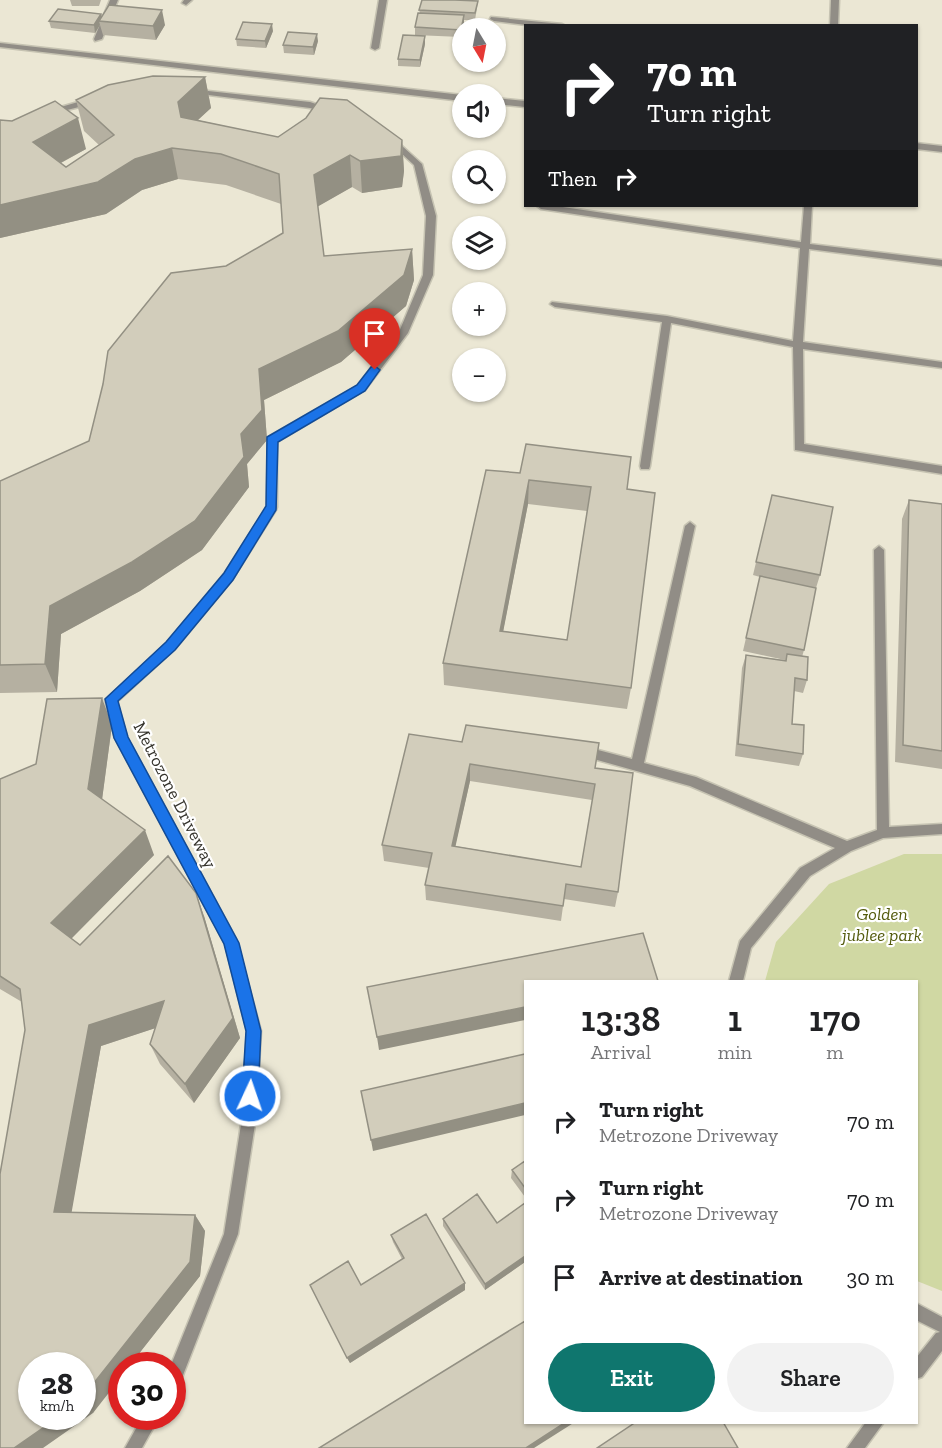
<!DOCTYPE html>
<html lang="en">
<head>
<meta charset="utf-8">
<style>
	:root { --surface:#fff; --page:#f2f2f2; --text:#202124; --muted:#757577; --accent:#0f766e }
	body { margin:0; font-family:"Zilla Slab",serif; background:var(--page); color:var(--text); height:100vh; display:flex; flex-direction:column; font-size:22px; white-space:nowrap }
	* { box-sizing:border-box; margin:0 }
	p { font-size:20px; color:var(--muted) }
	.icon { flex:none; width:33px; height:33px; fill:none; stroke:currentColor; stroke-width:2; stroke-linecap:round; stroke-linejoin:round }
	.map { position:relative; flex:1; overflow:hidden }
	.drawer { position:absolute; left:524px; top:980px; width:394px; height:444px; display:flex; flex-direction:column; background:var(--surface); border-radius:0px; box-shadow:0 2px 4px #0004 }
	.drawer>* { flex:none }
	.hud { position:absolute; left:524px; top:24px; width:394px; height:183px; border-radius:0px; box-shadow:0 2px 4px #0004; background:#202124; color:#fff; overflow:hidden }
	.needle { width:39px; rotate:170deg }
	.tools { position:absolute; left:452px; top:18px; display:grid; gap:12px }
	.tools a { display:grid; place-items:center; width:54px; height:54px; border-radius:50%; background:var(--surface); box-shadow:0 2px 4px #0004; font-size:30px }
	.speed { position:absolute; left:18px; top:1352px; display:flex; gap:12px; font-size:30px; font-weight:700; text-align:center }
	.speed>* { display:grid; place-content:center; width:78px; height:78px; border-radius:50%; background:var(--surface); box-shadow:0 2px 4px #0004; line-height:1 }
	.speed small { font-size:15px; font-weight:400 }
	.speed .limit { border:9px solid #d22; background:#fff; color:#111 }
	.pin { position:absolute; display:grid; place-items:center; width:51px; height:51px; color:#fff; margin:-62px -26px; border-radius:50% 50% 50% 0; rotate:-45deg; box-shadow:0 0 6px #0007 }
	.pin .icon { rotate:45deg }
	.me { position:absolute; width:66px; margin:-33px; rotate:3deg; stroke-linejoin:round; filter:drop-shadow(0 0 4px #0008) }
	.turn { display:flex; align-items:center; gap:21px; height:126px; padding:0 24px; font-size:27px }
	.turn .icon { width:78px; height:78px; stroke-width:2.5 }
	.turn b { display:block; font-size:42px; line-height:51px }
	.then { display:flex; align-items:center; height:57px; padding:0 24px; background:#0003; gap:12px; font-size:22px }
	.eta { display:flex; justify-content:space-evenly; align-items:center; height:102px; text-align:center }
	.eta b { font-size:36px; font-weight:600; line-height:42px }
	.action { display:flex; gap:12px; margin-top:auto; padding:12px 24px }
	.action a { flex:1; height:69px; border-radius:36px; background:var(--accent); color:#fff; font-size:24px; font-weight:600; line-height:69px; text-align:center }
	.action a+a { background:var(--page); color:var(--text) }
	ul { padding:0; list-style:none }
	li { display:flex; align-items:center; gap:18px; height:78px; padding:0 24px }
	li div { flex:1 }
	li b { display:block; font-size:22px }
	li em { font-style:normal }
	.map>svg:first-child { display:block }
</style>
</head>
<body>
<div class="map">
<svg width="942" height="1448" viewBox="0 0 942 1448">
	<rect width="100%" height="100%" fill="#ebe7d4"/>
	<!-- green -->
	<path fill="#d0d8a3" d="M 904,854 L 942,854 L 942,1291 L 917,1281 L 916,981 L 765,981 L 776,942 L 829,884 Z"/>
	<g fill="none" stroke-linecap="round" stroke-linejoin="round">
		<!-- minor casing -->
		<g stroke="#c6c3b2" stroke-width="3">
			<path id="minor" d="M 110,0 L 118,0 L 102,39 L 95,41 L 94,39 Z
				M 184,0 L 192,0 L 186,5 L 182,3 Z
				M 379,0 L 387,0 L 379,48 L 375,50 L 371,48 Z
				M 831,0 L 839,0 L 838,26 L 830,26 Z
				M 491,17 L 562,24 L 566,26 L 534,26 L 494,21 L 490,19 Z
				M 0,43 L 462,95 L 462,101 L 0,47 Z
				M 190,89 L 310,102 L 334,110 L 330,113 L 310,108 L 193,93 L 189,91 Z
				M 92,98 L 95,99 L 95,103 L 51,114 L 47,111 Z
				M 495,98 L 525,101 L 525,107 L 495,104 Z
				M 391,136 L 422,164 L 436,216 L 433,275 L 408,333 L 365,390 L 277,442 L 277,507 L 276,510 L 232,580 L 175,649 L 117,702 L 127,737 L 236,939 L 261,1031 L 256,1118 L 238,1234 L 178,1388 L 172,1390 L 172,1365 L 171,1365 L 224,1234 L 242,1118 L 247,1031 L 225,944 L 115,738 L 105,700 L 167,643 L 224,574 L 267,507 L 268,437 L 357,386 L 399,332 L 423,275 L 426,216 L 414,165 L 388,141 L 387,139 Z
				M 916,143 L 942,146 L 942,152 L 916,149 Z
				M 537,206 L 556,206 L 801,242 L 804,206 L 812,206 L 810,244 L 942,260 L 942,266 L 809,249 L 803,342 L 942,362 L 942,368 L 803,349 L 804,444 L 942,466 L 942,474 L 795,450 L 793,347 L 671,323 L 650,466 L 649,469 L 641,469 L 640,466 L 662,322 L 555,307 L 550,304 L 552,302 L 667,316 L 793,341 L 800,248 L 541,209 Z
				M 690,522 L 695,526 L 644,763 L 696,777 L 847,841 L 877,830 L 874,550 L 879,546 L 884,550 L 889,827 L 942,824 L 942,834 L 883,838 L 851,851 L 810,876 L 751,948 L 743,981 L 729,981 L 740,941 L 800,868 L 835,848 L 690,786 L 583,756 L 579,755 L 577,751 L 579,747 L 583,746 L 632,759 L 685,526 Z
				M 916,1303 L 942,1317 L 942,1351 L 922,1377 L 916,1379 L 916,1358 L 936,1333 L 940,1332 L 916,1320 Z
				M 143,1416 L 160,1416 L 142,1448 L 125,1448 Z
				M 866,1422 L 884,1422 L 865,1448 L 847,1448 Z"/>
		</g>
		<!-- minor -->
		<use href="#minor" fill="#918d86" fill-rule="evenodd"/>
	</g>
	<!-- wall -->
	<path fill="#b5b0a1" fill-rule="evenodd" d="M 70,0 L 101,0 L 99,6 L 72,6 Z
		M 478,1 L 477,8 L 475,20 L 464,20 L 463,28 L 462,28 L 461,37 L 415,35 L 415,27 L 420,13 L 419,10 Z
		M 101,14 L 102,17 L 165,25 L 156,40 L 103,35 L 100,25 L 95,33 L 51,28 L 49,21 Z
		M 273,31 L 266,48 L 237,46 L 236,39 Z
		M 318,41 L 314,55 L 284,53 L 283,45 Z
		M 425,44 L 420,67 L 398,66 L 398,59 Z
		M 205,77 L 211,108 L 197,120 L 278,137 L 402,140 L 404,171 L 402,187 L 362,193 L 352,187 L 318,206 L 324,256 L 412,249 L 414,280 L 406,306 L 341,362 L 264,400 L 267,440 L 247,464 L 249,487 L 202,550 L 140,591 L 61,634 L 57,692 L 0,693 L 0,481 L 89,441 L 226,266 L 283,233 L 281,204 L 226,185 L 178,179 L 142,190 L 106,214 L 0,238 L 0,120 L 12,121 L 86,149 L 61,163 L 66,167 L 99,145 L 84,131 L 76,100 Z
		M 486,470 L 627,489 L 631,688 L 627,709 L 444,685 L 443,663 ZM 528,504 L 587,511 L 567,640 L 503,631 Z
		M 772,495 L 820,575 L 816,588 L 804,650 L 802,657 L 807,680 L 803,693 L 794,691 L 792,724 L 803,754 L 799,766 L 735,756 L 742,668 L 746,655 L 785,660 L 743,651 L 760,577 L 753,575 Z
		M 909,500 L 942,504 L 942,769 L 895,762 L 902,519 Z
		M 112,725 L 102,799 L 154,855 L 71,939 L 80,945 L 204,916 L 240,1038 L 194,1103 L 160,1064 L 150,1044 L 155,1028 L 101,1046 L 71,1212 L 195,1215 L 205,1231 L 200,1276 L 130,1365 L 122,1365 L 93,1413 L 25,1030 L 22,1002 L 0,989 L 0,779 L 36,764 Z
		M 409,734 L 596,768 L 618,892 L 615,907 L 564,899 L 561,921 L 426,900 L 425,885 L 429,868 L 384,861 L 382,845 ZM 470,781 L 592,800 L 581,867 L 455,846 Z
		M 525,1161 L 525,1197 L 511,1178 L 512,1170 Z
		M 525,1203 L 525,1262 L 485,1290 L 443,1226 L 443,1219 L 497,1223 Z
		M 391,1235 L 465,1290 L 350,1363 L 313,1291 L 361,1285 L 402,1259 L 393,1242 Z"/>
	<!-- shaded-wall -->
	<path fill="#939083" d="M 162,10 L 165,25 L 156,40 L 153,26 Z
		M 101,14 L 103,21 L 99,21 L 100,25 L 95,33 L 94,25 Z
		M 464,15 L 464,23 L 463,28 L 462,28 L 461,37 L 461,30 Z
		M 272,24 L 273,31 L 266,48 L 265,41 Z
		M 317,34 L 318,41 L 314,55 L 313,47 Z
		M 425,36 L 425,44 L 420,67 L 420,60 Z
		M 205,77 L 211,108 L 184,133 L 178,102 Z
		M 78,118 L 86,149 L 42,173 L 33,142 Z
		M 402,140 L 404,171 L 402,187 L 362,193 L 360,161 Z
		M 172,148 L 178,179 L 142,190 L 106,214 L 0,238 L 0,205 L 135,159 Z
		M 350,155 L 352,187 L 317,207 L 314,175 Z
		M 412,249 L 414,280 L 406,306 L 341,362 L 264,400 L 267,440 L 247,464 L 249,487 L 202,550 L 140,591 L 61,634 L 57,692 L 45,664 L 50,606 L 241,434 L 259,369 Z
		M 529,480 L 528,504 L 499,653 L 500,631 Z
		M 102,698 L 112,725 L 100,815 L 88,789 Z
		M 470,764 L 470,781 L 452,862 L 452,846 Z
		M 145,830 L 154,855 L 64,946 L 51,923 Z
		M 196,893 L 204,916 L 240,1038 L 194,1103 L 185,1084 Z
		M 164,1001 L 174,1022 L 101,1046 L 69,1227 L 54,1212 L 89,1025 Z
		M 525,1007 L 525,1020 L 379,1050 L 377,1037 Z
		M 525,1103 L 525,1115 L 373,1151 L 371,1140 Z
		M 195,1215 L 205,1231 L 200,1276 L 130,1365 L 122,1365 L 122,1376 L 93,1413 L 43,1448 L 14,1448 L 60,1416 L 82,1416 L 82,1398 Z
		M 525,1256 L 525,1262 L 485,1290 L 485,1284 Z
		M 465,1283 L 465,1290 L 350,1363 L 347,1358 Z
		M 566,1422 L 575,1422 L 534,1448 L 526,1448 Z"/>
	<!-- building -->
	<path fill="#d2cdbb" stroke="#939083" stroke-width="1.5" fill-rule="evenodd" d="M 422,0 L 455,0 L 478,1 L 475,13 L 419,10 Z
		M 109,5 L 162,10 L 153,26 L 99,21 Z
		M 58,9 L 101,14 L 94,25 L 49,21 Z
		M 418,13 L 464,15 L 461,30 L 415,27 Z
		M 243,22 L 272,24 L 265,41 L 236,39 Z
		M 288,32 L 317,34 L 313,47 L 283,45 Z
		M 403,35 L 425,36 L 420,60 L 398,59 Z
		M 153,76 L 205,77 L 178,102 L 181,117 L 278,137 L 306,118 L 320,98 L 347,100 L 402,140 L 401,156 L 360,161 L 350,155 L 314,175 L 324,256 L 412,249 L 404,275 L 338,331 L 259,369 L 262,410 L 241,434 L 244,457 L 195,521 L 132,562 L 50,606 L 45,664 L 0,665 L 0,481 L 89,441 L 103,384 L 108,351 L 171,273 L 226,266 L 283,233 L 279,174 L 221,154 L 172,148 L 135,159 L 98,182 L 0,205 L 0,120 L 12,121 L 55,101 L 78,118 L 33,142 L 66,167 L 114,135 L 76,100 L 108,85 Z
		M 526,444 L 631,457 L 627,489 L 655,493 L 631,688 L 443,663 L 486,470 L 520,473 ZM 529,480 L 591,487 L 567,640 L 500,631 Z
		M 772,495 L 833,507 L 820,575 L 756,562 Z
		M 909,500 L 942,504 L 942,751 L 903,745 Z
		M 760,576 L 816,588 L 804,650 L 746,638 Z
		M 787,654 L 808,657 L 807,680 L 795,678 L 792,724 L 804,725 L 803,754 L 738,744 L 746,655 L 786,661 Z
		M 102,698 L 88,789 L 145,830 L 51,923 L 80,945 L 168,856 L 196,893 L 233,1018 L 185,1084 L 150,1044 L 164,1001 L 89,1025 L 54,1212 L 195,1215 L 190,1262 L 82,1398 L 82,1365 L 32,1365 L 32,1416 L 60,1416 L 14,1448 L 0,1448 L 0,1174 L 25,1030 L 20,989 L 0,976 L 0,779 L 36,764 L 47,699 Z
		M 466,725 L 599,743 L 595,768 L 633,773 L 618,892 L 566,884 L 563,906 L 425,885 L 432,853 L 382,845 L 409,734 L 462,742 ZM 470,764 L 595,784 L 581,867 L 452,846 Z
		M 643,933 L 658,981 L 525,981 L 525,1007 L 377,1037 L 367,987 Z
		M 525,1054 L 525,1103 L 371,1140 L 361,1091 Z
		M 525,1161 L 525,1188 L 512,1170 Z
		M 477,1194 L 497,1223 L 525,1203 L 525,1256 L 485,1284 L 443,1219 Z
		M 426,1214 L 465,1283 L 347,1358 L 310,1285 L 348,1261 L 361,1285 L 404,1258 L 391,1235 Z
		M 525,1321 L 525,1422 L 566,1422 L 526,1448 L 319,1448 Z
		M 636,1422 L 723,1422 L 738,1448 L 597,1448 Z"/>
	<!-- route -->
	<path fill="#1a73e8" stroke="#114b97" stroke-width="1.5" d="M 375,366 L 380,370 L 365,391 L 278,442 L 276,510 L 233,580 L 175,650 L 118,701 L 128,737 L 239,943 L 261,1031 L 258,1096 L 256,1102 L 250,1104 L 244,1102 L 242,1096 L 246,1031 L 224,944 L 114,738 L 105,699 L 166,642 L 224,573 L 266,506 L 267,437 L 357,385 L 371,367 Z"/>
	<g text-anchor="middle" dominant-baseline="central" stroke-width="4.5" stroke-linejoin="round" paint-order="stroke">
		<!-- street labels -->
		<g font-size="18" fill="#34322b" stroke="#fff">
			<text transform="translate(175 795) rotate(63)">Metrozone Driveway</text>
		</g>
		<!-- park labels -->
		<g font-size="18" font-style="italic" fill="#535a0c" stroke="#fff">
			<text x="882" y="914">Golden<tspan x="882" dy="21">jublee park</tspan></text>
		</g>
	</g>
</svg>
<div class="tools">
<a><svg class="needle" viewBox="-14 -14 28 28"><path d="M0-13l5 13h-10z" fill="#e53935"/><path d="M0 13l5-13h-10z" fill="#757577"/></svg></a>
<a><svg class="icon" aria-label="sound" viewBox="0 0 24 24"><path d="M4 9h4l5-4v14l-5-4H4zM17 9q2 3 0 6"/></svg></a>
<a><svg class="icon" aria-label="search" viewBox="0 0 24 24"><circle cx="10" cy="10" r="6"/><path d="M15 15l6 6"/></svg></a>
<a><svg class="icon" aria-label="layers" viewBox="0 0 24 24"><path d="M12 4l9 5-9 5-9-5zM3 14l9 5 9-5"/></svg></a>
<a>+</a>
<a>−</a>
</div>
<div class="speed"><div>28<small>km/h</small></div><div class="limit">30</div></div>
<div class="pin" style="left:375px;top:370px;background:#d93025"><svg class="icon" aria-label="arrive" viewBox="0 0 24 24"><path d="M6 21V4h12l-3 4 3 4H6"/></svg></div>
<svg class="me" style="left:250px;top:1096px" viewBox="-20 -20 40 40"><circle r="17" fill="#1a73e8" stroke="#fff" stroke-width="3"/><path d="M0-11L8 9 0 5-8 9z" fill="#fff"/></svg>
<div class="hud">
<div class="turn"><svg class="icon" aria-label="right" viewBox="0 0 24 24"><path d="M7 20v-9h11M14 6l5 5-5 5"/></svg><div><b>70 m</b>Turn right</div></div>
<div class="then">Then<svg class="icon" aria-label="right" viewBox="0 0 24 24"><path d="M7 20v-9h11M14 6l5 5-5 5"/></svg></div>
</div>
<section class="drawer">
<div class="eta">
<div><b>13:38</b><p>Arrival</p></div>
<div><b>1</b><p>min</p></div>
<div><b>170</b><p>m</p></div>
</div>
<ul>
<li><svg class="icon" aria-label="right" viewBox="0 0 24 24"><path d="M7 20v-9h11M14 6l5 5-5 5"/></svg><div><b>Turn right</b><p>Metrozone Driveway</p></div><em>70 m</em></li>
<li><svg class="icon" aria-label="right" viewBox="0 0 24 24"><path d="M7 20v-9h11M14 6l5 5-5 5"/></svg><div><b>Turn right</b><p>Metrozone Driveway</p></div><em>70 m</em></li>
<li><svg class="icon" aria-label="arrive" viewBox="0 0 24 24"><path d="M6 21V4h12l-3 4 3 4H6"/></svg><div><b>Arrive at destination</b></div><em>30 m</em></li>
</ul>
<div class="action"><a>Exit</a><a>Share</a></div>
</section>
</div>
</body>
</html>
